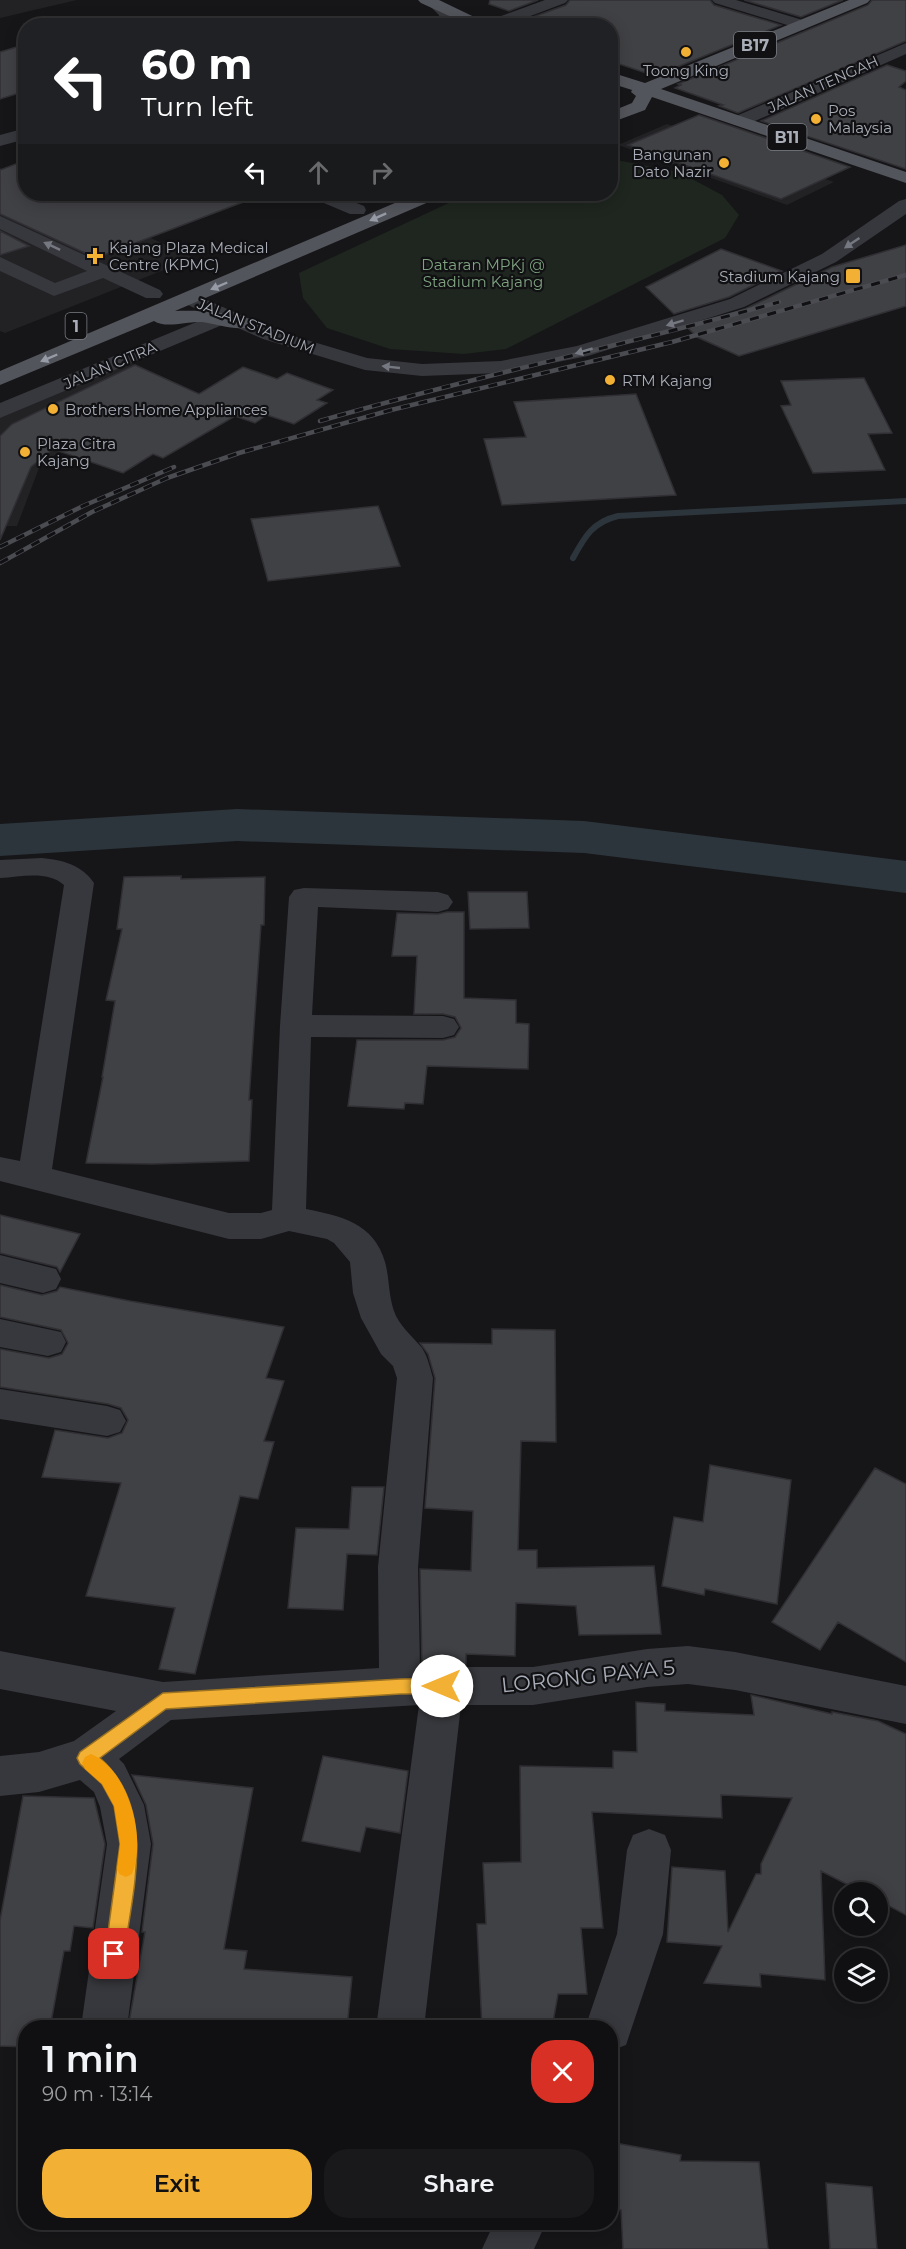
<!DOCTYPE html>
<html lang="en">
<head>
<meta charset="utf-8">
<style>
  :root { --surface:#101012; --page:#19191b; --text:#f1f3f6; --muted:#9c9d9f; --line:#303032; --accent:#f2b134 }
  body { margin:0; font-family:Montserrat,sans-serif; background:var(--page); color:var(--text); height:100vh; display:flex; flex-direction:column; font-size:22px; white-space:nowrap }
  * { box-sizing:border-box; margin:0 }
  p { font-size:20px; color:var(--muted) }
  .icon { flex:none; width:33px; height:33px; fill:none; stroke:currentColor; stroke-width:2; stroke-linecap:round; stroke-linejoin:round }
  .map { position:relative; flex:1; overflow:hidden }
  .drawer { position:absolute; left:18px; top:2020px; width:600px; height:210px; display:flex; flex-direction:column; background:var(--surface); border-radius:24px; box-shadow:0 3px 15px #0003,0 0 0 2px var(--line) }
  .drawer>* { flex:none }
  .guide { position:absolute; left:18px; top:18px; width:600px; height:183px; border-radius:24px; box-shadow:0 3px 15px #0003,0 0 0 2px var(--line); background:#202124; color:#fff; overflow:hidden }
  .controls { position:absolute; left:834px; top:1882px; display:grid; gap:12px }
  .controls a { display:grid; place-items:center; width:54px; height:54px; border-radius:50%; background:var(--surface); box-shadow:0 3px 15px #0003,0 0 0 2px var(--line); font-size:30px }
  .pin { position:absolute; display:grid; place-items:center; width:51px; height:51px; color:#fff; margin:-26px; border-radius:12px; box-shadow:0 3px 9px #0006 }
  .me { position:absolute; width:66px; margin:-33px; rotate:270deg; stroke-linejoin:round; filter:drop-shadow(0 0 4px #0008) }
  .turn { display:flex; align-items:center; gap:21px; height:126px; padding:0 24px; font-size:27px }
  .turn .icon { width:78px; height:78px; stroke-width:2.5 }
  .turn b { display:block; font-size:42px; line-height:51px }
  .lanes { display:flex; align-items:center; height:57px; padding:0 24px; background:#0003; justify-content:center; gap:30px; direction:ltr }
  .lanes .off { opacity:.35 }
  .round { display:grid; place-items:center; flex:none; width:63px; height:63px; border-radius:24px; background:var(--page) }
  .headline { display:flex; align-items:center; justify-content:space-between; height:102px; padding:0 24px }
  h1 { font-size:36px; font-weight:600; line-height:45px }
  .cta { display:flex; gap:12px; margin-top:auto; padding:12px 24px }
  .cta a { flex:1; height:69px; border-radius:24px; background:var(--accent); color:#111; font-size:24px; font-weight:600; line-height:69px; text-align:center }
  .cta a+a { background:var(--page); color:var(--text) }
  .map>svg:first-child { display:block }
  .built { fill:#222225 }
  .green { fill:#1e261f }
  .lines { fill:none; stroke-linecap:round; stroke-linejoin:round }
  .stream { stroke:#2c353c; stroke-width:6 }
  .river { fill:#2c353c; fill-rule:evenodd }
  .building { fill:#404145; stroke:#303034; stroke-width:1.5 }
  .minor { fill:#37383d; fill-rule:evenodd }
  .primary { fill:#53555c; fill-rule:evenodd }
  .rail-casing { stroke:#4a4c52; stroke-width:4.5 }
  .rail { stroke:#111113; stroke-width:3; stroke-dasharray:9; stroke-linecap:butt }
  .oneway { fill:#979ba6 }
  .oneway2 { fill:#757881 }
  .route { fill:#f2b134; stroke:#9d7322; stroke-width:1.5 }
  .slow { fill:#f59e0b }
  .poi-dot { fill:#f2b134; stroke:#111113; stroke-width:2 }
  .labels { text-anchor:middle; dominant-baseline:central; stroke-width:4.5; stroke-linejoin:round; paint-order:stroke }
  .far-poi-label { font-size:15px; fill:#a8adb8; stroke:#111113; text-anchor:start }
  .far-street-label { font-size:15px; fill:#a8adb8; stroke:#111113 }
  .far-park-label { font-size:15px; fill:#7fa381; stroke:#111113 }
  .shield { fill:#111113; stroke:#7b7e86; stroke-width:1.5 }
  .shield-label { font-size:16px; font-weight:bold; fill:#a8adb8 }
  .near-street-label { font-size:21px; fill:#a8adb8; stroke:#111113 }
</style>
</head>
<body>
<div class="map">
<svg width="906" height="2249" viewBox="0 0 906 2249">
  <rect width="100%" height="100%" fill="#161618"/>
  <!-- built -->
  <path class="built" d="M0,0H77L0,18Z
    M667,124L834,182L787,205L618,145Z
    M0,168L25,180L26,194H56L194,258L5,333L0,331Z
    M130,362L161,378L93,424L39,468L17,526H0V417Z"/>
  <!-- green -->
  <path class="green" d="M611,159L679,172L722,195L739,215L725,238L506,349L464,354L390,349L327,328L303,298L299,273L468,194H610Z"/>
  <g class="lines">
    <!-- stream -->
    <path class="stream" d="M573,558C585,536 593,522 618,516L906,501"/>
    <!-- river -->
    <path class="river" d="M237,809L584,821L906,861V893L584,853L237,841L0,856V824Z"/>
  </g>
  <!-- building -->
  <path class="building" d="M490,0H538L509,11L489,4Z
    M570,0H710L714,5L781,25L655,76L610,61V26H551L530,18L566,5Z
    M744,0H843L801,17Z
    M872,0H906V41L738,113L719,106L723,105L675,88L681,85L678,84L868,5Z
    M26,44V91L0,99V52Z
    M887,65L906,71V81L899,87L906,90V169L761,121Z
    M699,115L734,127L850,167L781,199L628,145Z
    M26,160V194H259V196L96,258L0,214V170Z
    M0,231L29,246L0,255Z
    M906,245V306L739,356L697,337L687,327L745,309L832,267Z
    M721,249L782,271L729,297L674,314L646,287Z
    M135,365L199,394L243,367L277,379L287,373L333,390L317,400L327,403L294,424L267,415L255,423L235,416L163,458L153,454L123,473L53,449L31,467L0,540V436L12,424Z
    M864,378L892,433L868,434L885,470L813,473L781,406L791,405L781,381Z
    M636,394L676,495L502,505L484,439L526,437L514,402Z
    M378,506L400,566L268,581L251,519Z
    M181,876V879L265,877L264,925H261L249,1100H252L249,1161L152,1164L86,1163L103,1077H102L115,1001L106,1000L122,929H117L124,877Z
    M468,892H527L529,928L470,929Z
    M447,912H464V998L516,1000V1023L529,1024L528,1069L427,1066L423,1104L405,1103L404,1109L348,1106L357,1040H443L455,1037L461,1028L455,1017L443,1014H414L417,956H392L397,913L438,914Z
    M0,1215L80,1234L60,1272L57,1267L0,1253Z
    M0,1285L42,1295L57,1291L60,1287L130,1301L284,1327L266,1378L284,1381L264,1441L274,1442L258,1499L240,1496L195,1674L159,1669L175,1608L86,1596L121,1483L42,1477L55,1430L108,1438L122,1433L128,1420L121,1408L108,1404L0,1387V1349L49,1358L62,1354L68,1343L61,1330L0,1317Z
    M492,1329L555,1330L556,1442L521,1441L518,1550H537V1568L654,1566L661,1634L579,1635L576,1606L516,1603L515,1656L466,1654V1665H422L420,1569L471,1571L473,1511L425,1508L435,1378L428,1354L420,1343L492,1344Z
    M710,1465L791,1480L777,1604L705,1589L704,1595L662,1586L674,1517L703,1522Z
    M875,1468L906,1484V1662L838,1622L820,1650L772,1622Z
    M352,1487H384L377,1555L347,1554L343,1610L288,1608L296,1528L349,1529Z
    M751,1695L832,1714V1712L878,1721L906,1734V1915L878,1900V1893H864L821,1871L825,1980L760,1974L761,1987L704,1983L722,1946L667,1942L672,1867L725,1871L728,1932L756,1874H761V1864L792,1798L721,1795L722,1818L592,1812L603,1928H581L587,1994H558L552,2028H482L477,1924H486L483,1863L521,1862L520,1766L613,1768V1751L637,1752L636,1702L665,1704V1711L754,1715Z
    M323,1756L408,1771L400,1833L366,1827L360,1852L302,1841Z
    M132,1775L253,1788L224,1949L247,1951L244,1969L352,1977L347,2028H128L145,1932H142L153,1844L146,1805Z
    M23,1796L94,1798L105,1844L93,1928L74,1926L70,1951H64L50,2028H26V2047L0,2046V1920Z
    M610,2142L681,2155L680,2161L759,2162L768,2249H623L621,2210L610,2208Z
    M826,2183L872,2187L877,2249H830Z"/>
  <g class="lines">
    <!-- minor -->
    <path class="minor" d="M437,0C450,4 455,13 456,26H440L439,15L429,5Z
      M545,0H568L565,3L504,26H480L482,23Z
      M712,0H736L809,22L811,25L803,30L797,28L715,3Z
      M906,43V54L746,125H734L731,121L734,117Z
      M26,128V139L0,146V135Z
      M310,194H334L364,206L366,210L364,214H350L312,198Z
      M906,199V214L836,262L744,307L588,356L501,373L422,376L365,370L263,339L227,323L0,418V403L211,316L182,302L179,298L182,294L189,292L277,331L367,358L422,364L501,361L577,346L730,299L822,254L899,201Z
      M0,216L160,290L163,294L160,298H146L103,278L54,296L0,271V257L55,283L87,271L0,229Z
      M42,858C63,860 82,865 94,883L52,1169L229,1213H261L272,1210L280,1026L289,897L294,890L304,888L438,892L448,895L453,902L448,909L438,912L318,907L312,1015L443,1016L454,1019L459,1027L454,1035L443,1038L311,1037L306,1209C341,1216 374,1223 385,1262C390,1280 388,1298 396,1316C403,1329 413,1337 422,1348C428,1357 430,1368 433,1378L418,1567L420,1667H533L647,1649L688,1646L735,1652L906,1686V1724L735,1690L688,1684L647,1687L533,1705H461L424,2028H376L419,1705L171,1720L119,1759L124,1764L144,1805L151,1844L128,2020L125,2028H85L82,2020L107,1844L100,1807L94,1792L80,1780L39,1792L0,1796V1756L39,1752L74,1741L116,1711L0,1689V1651L163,1682L379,1668L378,1567L397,1378L393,1366L381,1354L361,1318L353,1293L350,1262L334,1243L327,1239L289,1231L261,1239H229L0,1181V1157L20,1161L64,885C47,870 21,877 0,878V860Z
      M0,1255L56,1269L61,1279L56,1289L43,1293L0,1283Z
      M0,1319L61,1332L66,1342L61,1352L48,1356L0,1347Z
      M0,1389L107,1406L120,1410L126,1421L120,1432L107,1436L0,1419Z
      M649,1829L665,1835L671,1850L663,1934L626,2045L610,2051V2028H585L617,1934L627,1850L633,1835Z
      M494,2223H546L534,2249H482Z"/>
    <!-- primary -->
    <path class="primary" d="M418,0H439L493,26H471L421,3Z
      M849,0H870L867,3L661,89L906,172V183L652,97L645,110L610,123V112L632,103L636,96L631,92L632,90L610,83V72L645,83Z
      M416,194H440L438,198L175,311C201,310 225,312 250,319L253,323L250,327C235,331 218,324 202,322C187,321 166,329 154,321L0,385V371Z"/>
    <!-- rail casing -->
    <g class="rail-casing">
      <path id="rail" d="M320,421C472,377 627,345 779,302
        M0,547L83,506L174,467
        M0,563L92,512L167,478L239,453L391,410L672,342L906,275"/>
    </g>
    <!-- rail -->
    <use href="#rail" class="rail"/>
  </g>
  <!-- one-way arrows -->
  <defs><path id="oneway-solid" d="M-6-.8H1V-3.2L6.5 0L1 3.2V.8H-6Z" transform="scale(1.5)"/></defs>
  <g class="oneway">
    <use href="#oneway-solid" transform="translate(378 217) rotate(156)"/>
    <use href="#oneway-solid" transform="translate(219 286) rotate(157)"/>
    <use href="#oneway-solid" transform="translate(49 358) rotate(157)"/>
  </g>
  <g class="oneway2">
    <use href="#oneway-solid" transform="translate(852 243) rotate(146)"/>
    <use href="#oneway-solid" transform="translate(52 246) rotate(-155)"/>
    <use href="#oneway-solid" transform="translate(675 323) rotate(163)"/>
    <use href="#oneway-solid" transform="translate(584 351) rotate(164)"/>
    <use href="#oneway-solid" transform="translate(391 367) rotate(-174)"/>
  </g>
  <!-- route -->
  <path class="route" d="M442,1678L448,1681L451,1686L448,1692L442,1694H400L166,1709L100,1758C157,1809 133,1888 124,1954L121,1961L114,1964L108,1961L105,1954L120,1844L114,1806L102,1784L80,1764L77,1758L80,1752L163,1693L400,1679Z"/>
  <!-- slow -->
  <path class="slow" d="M91,1754C129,1769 147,1840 132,1874L126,1877L119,1874L117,1868L120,1844L114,1806L102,1784L85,1769L82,1763L85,1757Z"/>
  <!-- markers -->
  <g class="poi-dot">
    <circle cx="686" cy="52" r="6"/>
    <circle cx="816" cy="119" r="6"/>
    <circle cx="724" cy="163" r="6"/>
    <path d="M92 247h6v6h6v6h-6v6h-6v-6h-6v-6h6z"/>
    <rect x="845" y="268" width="16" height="16" rx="3"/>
    <circle cx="610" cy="380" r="6"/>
    <circle cx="53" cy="409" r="6"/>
    <circle cx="25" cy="452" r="6"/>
  </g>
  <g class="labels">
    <!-- far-poi labels -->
    <g class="far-poi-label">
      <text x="686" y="70" text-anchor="middle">Toong King</text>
      <text x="828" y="110">Pos<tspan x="828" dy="17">Malaysia</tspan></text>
      <text x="712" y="154" text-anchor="end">Bangunan<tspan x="712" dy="17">Dato Nazir</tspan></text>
      <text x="109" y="247">Kajang Plaza Medical<tspan x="109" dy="17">Centre (KPMC)</tspan></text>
      <text x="840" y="276" text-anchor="end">Stadium Kajang</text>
      <text x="622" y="380">RTM Kajang</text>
      <text x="65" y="409">Brothers Home Appliances</text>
      <text x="37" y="443">Plaza Citra<tspan x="37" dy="17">Kajang</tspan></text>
    </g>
    <!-- far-street labels -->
    <g class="far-street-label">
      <text transform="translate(823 84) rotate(-24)">JALAN TENGAH</text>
      <text transform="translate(256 326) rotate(22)">JALAN STADIUM</text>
      <text transform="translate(110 365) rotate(-23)">JALAN CITRA</text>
    </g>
    <!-- far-park labels -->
    <g class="far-park-label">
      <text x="483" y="264">Dataran MPKj @<tspan x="483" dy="17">Stadium Kajang</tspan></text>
    </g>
    <!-- shield labels -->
    <g class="shield">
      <rect x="734" y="32" width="42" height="26" rx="4.5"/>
      <rect x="767.5" y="124" width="39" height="26" rx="4.5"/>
      <rect x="65.5" y="313" width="21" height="26" rx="4.5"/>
    </g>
    <g class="shield-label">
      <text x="755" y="45">B17</text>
      <text x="787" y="137">B11</text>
      <text x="76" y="326">1</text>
    </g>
    <!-- near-street labels -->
    <g class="near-street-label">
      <text transform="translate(588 1676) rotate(-6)">LORONG PAYA 5</text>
    </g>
  </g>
</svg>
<div class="controls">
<a><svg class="icon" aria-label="search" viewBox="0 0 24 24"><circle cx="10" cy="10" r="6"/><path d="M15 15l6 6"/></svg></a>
<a><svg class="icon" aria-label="layers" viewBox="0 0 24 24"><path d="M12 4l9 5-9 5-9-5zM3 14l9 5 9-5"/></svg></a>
</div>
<div class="pin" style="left:114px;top:1954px;background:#d93025"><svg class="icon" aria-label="arrive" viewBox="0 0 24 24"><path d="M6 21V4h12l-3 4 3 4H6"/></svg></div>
<svg class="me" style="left:442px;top:1686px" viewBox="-20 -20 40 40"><circle r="19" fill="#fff"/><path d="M0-13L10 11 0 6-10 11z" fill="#f2b134"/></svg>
<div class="guide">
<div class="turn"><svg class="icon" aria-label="left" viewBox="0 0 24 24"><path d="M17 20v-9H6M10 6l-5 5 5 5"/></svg><div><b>60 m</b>Turn left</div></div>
<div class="lanes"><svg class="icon" aria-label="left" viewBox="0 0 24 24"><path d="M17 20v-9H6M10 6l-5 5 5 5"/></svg><svg class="icon off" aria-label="ahead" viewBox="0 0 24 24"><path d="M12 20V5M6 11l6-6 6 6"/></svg><svg class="icon off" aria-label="right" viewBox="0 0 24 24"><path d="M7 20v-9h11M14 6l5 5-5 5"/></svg></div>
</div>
<section class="drawer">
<div class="headline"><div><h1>1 min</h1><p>90 m · 13:14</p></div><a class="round" style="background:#d93025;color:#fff"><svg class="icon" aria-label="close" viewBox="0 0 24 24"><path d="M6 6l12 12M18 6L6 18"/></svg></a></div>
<div class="cta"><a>Exit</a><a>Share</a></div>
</section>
</div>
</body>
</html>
